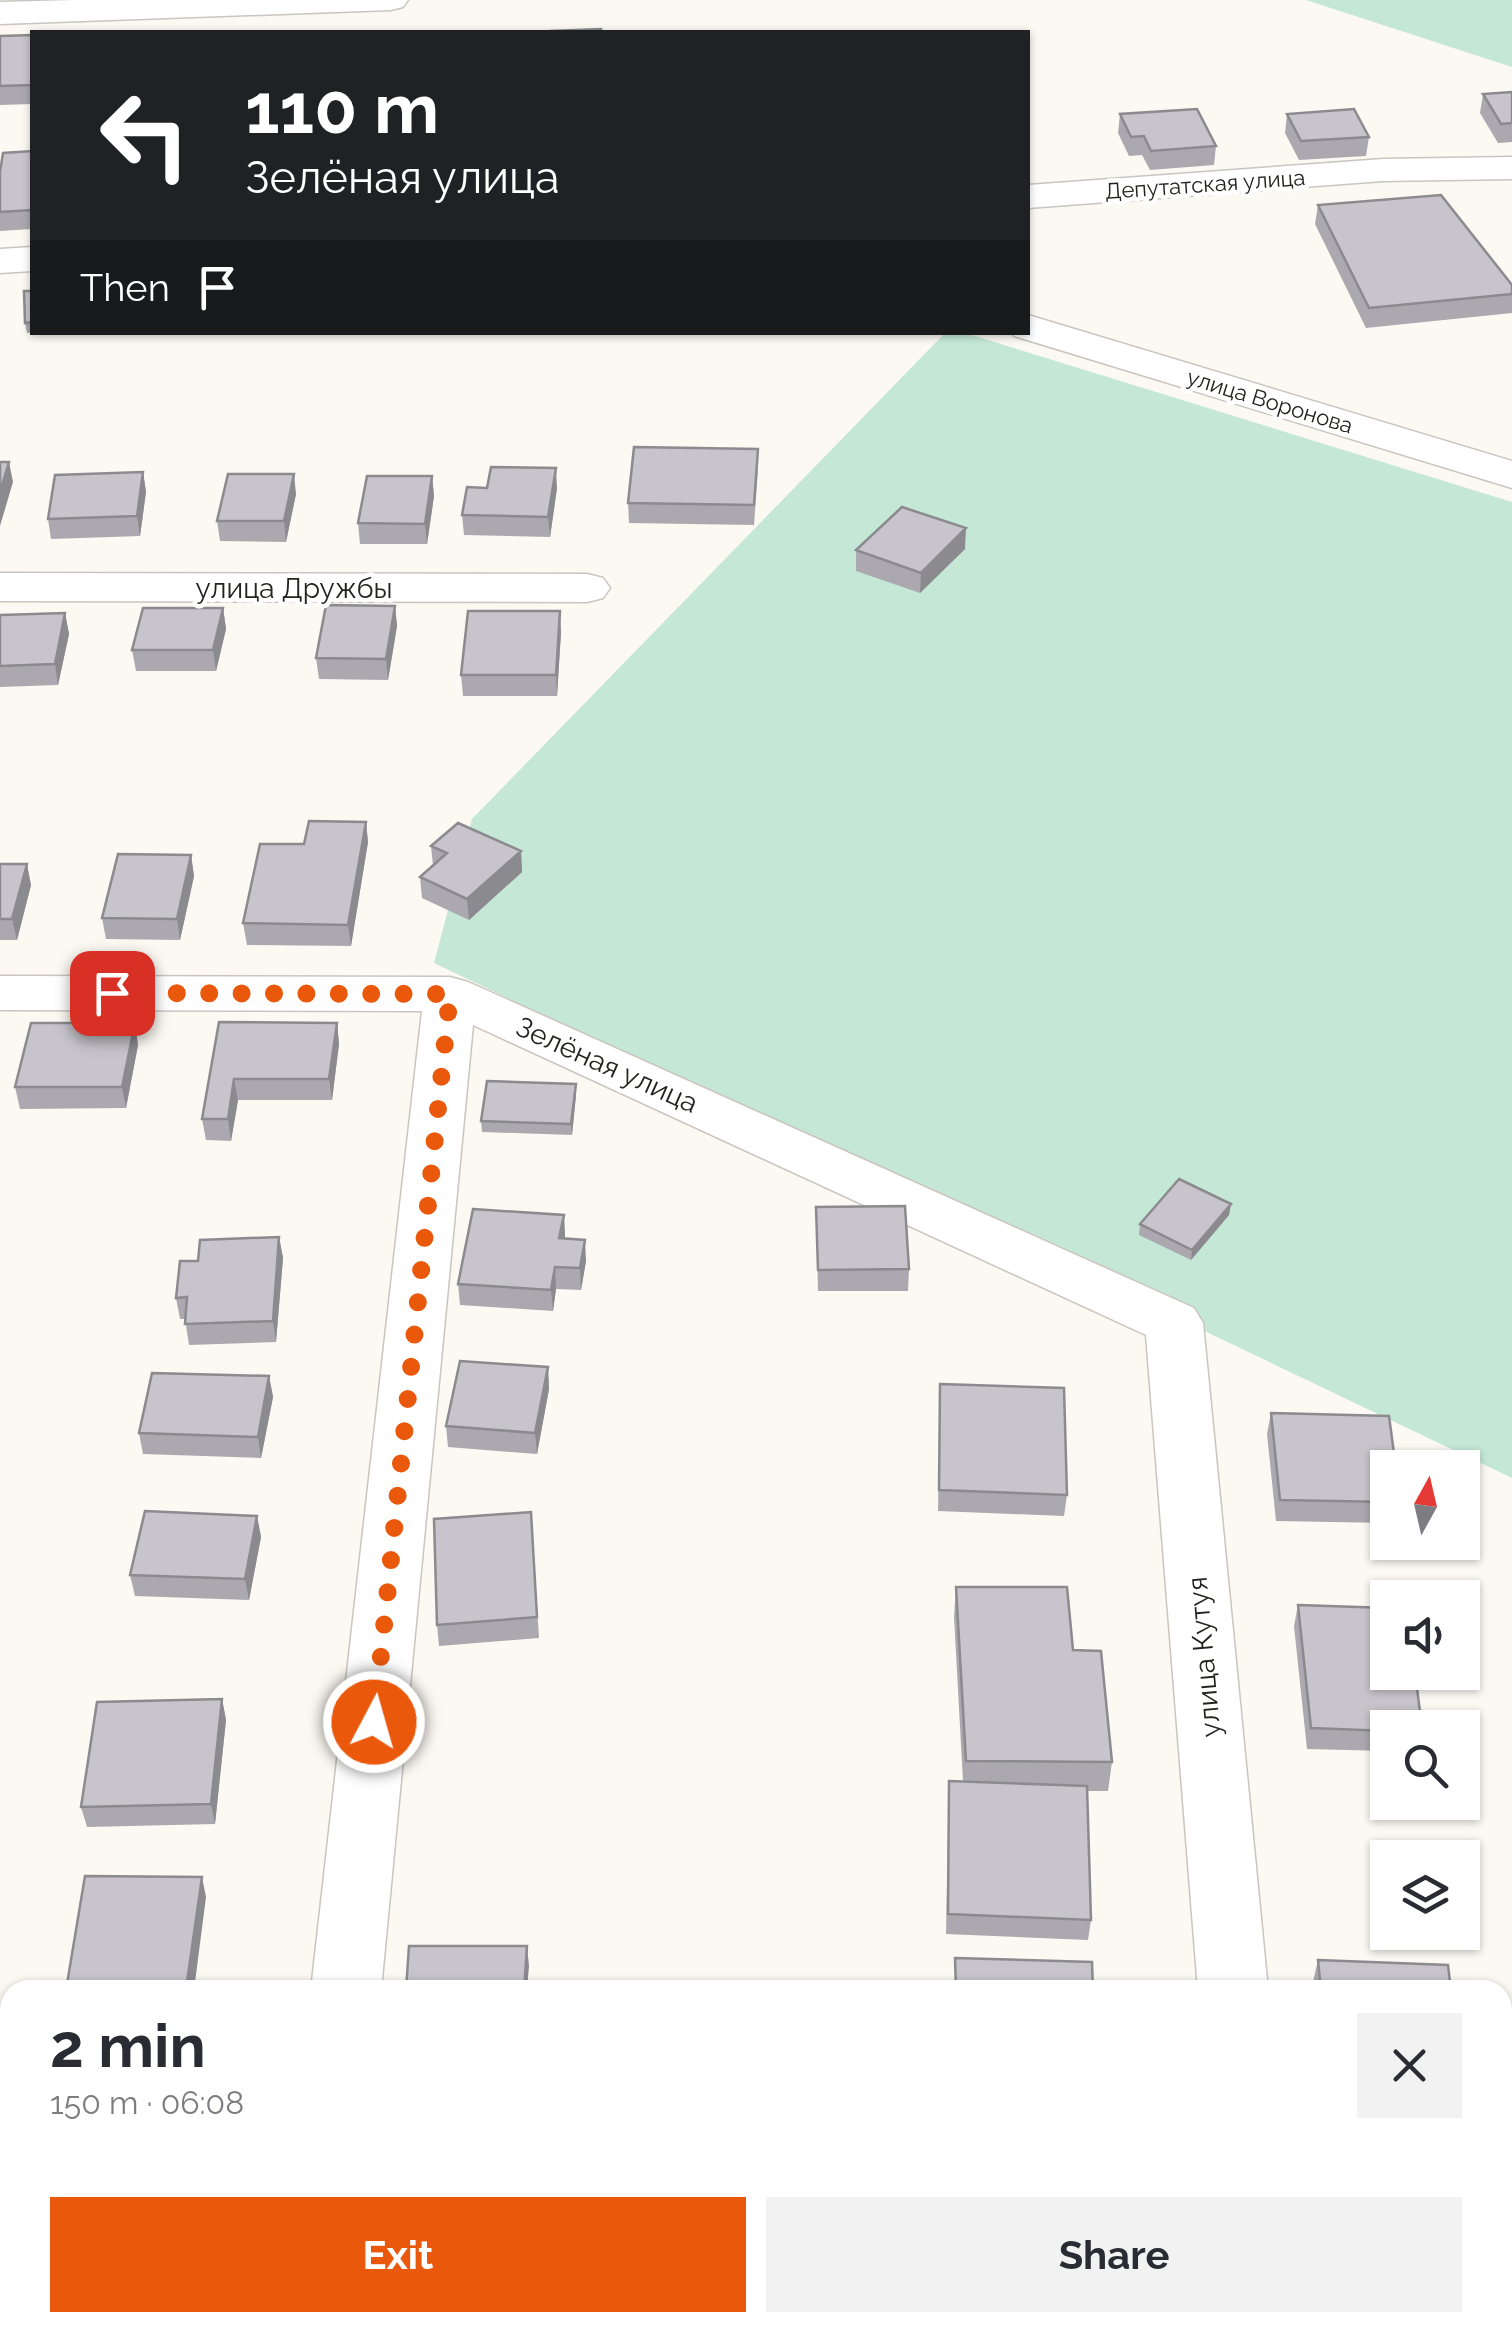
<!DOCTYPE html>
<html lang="en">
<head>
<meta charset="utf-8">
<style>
  :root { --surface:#fff; --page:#f2f2f3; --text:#2b2b33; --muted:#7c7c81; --accent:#ea580c }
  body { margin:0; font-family:Raleway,sans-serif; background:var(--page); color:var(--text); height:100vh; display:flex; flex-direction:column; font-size:38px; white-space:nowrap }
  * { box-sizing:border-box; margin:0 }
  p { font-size:32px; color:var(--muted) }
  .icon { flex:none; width:55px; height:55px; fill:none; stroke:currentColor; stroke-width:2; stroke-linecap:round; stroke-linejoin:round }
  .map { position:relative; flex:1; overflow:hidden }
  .drawer { position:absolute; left:0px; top:1980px; width:1512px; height:352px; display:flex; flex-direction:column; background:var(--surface); border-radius:30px 30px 0 0; box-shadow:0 2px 8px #0004 }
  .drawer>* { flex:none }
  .top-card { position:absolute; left:30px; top:30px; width:1000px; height:305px; border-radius:0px; box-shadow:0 2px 8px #0004; background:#202124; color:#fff; overflow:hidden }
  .needle { width:65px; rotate:8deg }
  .fabs { position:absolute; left:1370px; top:1450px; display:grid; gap:20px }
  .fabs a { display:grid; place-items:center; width:110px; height:110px; border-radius:0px; background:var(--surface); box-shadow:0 2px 8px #0004; font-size:50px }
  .pin { position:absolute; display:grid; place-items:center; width:85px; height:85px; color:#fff; margin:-42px; border-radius:20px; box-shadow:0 5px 15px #0006 }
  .me { position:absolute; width:110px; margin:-55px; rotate:6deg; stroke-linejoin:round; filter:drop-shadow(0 0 8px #0008) }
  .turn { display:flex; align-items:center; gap:35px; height:210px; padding:0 50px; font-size:45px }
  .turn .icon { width:130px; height:130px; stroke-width:2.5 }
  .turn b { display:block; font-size:70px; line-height:85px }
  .then { display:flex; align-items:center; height:95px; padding:0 50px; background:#0003; gap:20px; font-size:38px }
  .round { display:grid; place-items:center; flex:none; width:105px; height:105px; border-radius:0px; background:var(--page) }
  .head { display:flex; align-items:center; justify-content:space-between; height:170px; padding:0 50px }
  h1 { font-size:60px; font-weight:700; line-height:75px }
  .action { display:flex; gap:20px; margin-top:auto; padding:20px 50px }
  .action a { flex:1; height:115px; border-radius:0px; background:var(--accent); color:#fff; font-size:40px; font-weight:700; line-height:115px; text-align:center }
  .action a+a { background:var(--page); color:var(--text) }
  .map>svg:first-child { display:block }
  .green { fill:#c5e8d6 }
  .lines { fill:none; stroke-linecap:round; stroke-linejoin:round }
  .minor-casing { stroke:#cac5bf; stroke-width:3 }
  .minor { fill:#fff; fill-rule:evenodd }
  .wall { fill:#aba9af }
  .shaded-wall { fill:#8b8a8e }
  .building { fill:#c7c5cb; stroke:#8b8a8e; stroke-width:2.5 }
  .route { stroke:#ea580c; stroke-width:18; stroke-dasharray:0 32.4 }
  .labels { text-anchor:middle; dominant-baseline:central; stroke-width:9; stroke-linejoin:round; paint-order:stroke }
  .far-street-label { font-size:22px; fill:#252321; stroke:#fff }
  .street-label { font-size:28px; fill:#252321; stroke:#fff }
</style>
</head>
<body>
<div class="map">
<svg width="1512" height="2331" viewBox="0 0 1512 2331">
  <rect width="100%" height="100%" fill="#fcf8f2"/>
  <!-- green -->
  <path class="green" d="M1306,0H1512V67Z
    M945,333H965L1512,502V1478L434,963L472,819Z"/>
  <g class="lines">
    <!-- minor casing -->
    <g class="minor-casing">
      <path id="minor" d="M74,0H408L403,7L391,10L0,24V2Z
        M1512,157V179L1383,181L1028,208V185L1383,159Z
        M32,247V271L0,273V249Z
        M1028,315L1512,461V488L1014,336L1012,332H1028Z
        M0,573L587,574L603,578L610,588L603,598L587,602L0,601Z
        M0,976L450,977L468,982L1194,1308L1203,1323L1268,1990H1198L1146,1335L473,1025L381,1990H311L422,1011L0,1010Z
        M274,2322H348V2331H272Z
        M1226,2322H1300L1302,2331H1226Z"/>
    </g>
    <!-- minor -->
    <use href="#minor" class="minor"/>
  </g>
  <!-- wall -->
  <path class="wall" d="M32,35V104L0,105V36Z
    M1512,92V142L1498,143L1480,113L1483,94Z
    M1120,114L1216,146L1214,165L1150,170L1142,155L1129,156L1118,133Z
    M1287,114L1369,137L1366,156L1299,160L1285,133Z
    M32,151V229L0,231V172Z
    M1318,205L1512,285V313L1366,328L1315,224Z
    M32,291V332H35L27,333L25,323Z
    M758,469L754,525L629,523L628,503Z
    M143,472L146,492L140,536L51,539L48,519Z
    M432,476L434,496L427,544H360L358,523Z
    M557,488L550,537L464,535L462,515Z
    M296,494L286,542L220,541L217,521Z
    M965,549L920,593L856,571V550Z
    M395,606L397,626L388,680L319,679L316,658Z
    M223,608L226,629L216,671H136L132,650Z
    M65,613L69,634L58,685L0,687V615Z
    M561,632L557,696H463L461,675Z
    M366,822L368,842L351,946L247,945L243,923L304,844Z
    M431,846L521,851L522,872L469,920L422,898L420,877L433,866Z
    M191,855L194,876L180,940L106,939L102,918Z
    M0,864L31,885L17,940H0Z
    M219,1022L337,1023L339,1044L332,1100H238L231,1141L206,1140L202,1119Z
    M138,1045L126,1108L20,1109L15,1087Z
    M576,1084V1095L572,1135L482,1132L481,1121Z
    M1231,1204L1229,1215L1191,1260L1139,1235L1140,1224Z
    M816,1207L909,1269L908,1291H818Z
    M564,1215L565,1239L586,1261L581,1290L556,1289L553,1311L460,1305L458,1284Z
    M279,1237L283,1258L276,1342L189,1345L185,1319H180L176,1298L198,1261Z
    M548,1367L549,1389L537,1454L448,1447L446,1426Z
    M269,1376L273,1397L261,1458L143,1454L139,1433Z
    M940,1384L1067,1495L1064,1516L938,1511Z
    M1271,1413L1388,1468V1523L1276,1521L1267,1434Z
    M531,1512L539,1638L439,1646L437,1625Z
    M257,1516L261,1537L249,1600L135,1596L130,1575Z
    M956,1587L1073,1650L1112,1762L1108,1791H1087L1091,1920L1088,1940L946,1934L949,1781H963L954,1617Z
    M1298,1605L1388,1728V1751L1307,1749L1294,1626Z
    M222,1699L226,1720L215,1824L87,1827L81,1807Z
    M1318,1960L1451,1990H1311Z
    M1364,2322H1502L1509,2331H1365Z"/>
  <!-- shaded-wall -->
  <path class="shaded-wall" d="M9,462L13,482L0,526V492Z
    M556,468L557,488L550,537L548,517Z
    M143,472L146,492L140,536L137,516Z
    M294,474L296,494L286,542L284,521Z
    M432,476L434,496L427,544L425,524Z
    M966,528L965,549L920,593L921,573Z
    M395,606L397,626L388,680L386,659Z
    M223,608L226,629L216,671L213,650Z
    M560,611L561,632L557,696L556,675Z
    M65,613L69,634L58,685L55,664Z
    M366,822L368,842L351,946L348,925Z
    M521,851L522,872L469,920L467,899Z
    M191,855L194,876L180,940L177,919Z
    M27,864L31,885L17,940L12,919Z
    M135,1023L138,1045L126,1108L122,1087Z
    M337,1023L339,1044L332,1100L329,1079Z
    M234,1079L238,1100L231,1141L228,1119Z
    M576,1084V1095L572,1135L571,1124Z
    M1231,1204L1229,1215L1191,1260L1192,1250Z
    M564,1215L565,1236L561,1259L559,1238Z
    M279,1237L283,1258L276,1342L273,1321Z
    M585,1240L586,1261L581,1290L580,1268Z
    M555,1267L556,1289L553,1311L551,1290Z
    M548,1367L549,1389L537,1454L535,1433Z
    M269,1376L273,1397L261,1458L258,1437Z
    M257,1516L261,1537L249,1600L245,1579Z
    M222,1699L226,1720L215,1824L211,1804Z
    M202,1877L206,1897L194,1990H186Z
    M527,1946L529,1966L527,1990H524Z"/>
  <!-- building -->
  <path class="building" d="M601,29V32L549,31Z
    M32,35V85L0,86V36Z
    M1512,92V123L1501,124L1483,94Z
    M1197,109L1216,146L1151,151L1144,136L1131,137L1120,114Z
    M1354,109L1369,137L1301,141L1287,114Z
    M32,151V210L0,212V172L3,153Z
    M1441,195L1512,285V294L1369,308L1318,205Z
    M24,291H32V322L25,323Z
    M634,447L758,449L754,505L628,503Z
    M0,462H9L0,492Z
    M491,467L556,468L548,517L462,515L467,487L487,488Z
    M143,472L137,516L48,519L55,475Z
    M228,474H294L284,521H217Z
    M367,476H432L425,524L358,523Z
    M902,507L966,528L921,573L856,550Z
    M326,605L395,606L386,659L316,658Z
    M143,608H223L213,650H132Z
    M468,611H560L556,675H461Z
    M65,613L55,664L0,666V615Z
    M309,821L366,822L348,925L243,923L260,844H304Z
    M458,823L521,851L467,899L420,877L447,853L431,846Z
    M118,854L191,855L177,919L102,918Z
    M0,864H27L12,919H0Z
    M219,1022L337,1023L329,1079H234L228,1119H202Z
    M31,1023H135L122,1087H15Z
    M487,1081L576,1084L571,1124L481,1121Z
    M1179,1179L1231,1204L1192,1250L1140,1224Z
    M905,1206L909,1269L818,1270L816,1207Z
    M473,1209L564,1215L559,1238L585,1240L580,1268L555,1267L551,1290L458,1284Z
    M279,1237L273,1321L185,1324L187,1297L176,1298L180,1261H198L200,1240Z
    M460,1361L548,1367L535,1433L446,1426Z
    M152,1373L269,1376L258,1437L139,1433Z
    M940,1384L1064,1388L1067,1495L939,1490Z
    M1271,1413L1389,1416L1396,1468H1388V1502L1280,1500Z
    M145,1511L257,1516L245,1579L130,1575Z
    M531,1512L537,1617L437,1625L434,1519Z
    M956,1587H1067L1073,1650L1101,1651L1112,1762L966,1761Z
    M1298,1605L1388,1608V1672H1415L1422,1728H1388V1731L1311,1728Z
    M222,1699L211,1804L81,1807L97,1702Z
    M949,1781L1087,1786L1091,1920L948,1914Z
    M85,1876L202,1877L186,1989L66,1990Z
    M409,1946H527L524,1990H406Z
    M955,1958L1092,1962L1093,1990H956Z
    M1318,1960L1448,1965L1451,1990H1321Z
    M1502,2290L1509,2331H1376L1375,2322H1502Z"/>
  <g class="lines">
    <!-- route -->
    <path class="route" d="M112,993L450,994L374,1722"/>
  </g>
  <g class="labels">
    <!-- far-street labels -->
    <g class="far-street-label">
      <text transform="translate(1205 184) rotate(-4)">Депутатская улица</text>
      <text transform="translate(1270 401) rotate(17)">улица Воронова</text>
    </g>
    <!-- street labels -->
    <g class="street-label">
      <text x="294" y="588">улица Дружбы</text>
      <text transform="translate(607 1065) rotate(24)">Зелёная улица</text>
      <text transform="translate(1204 1657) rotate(-95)">улица Кутуя</text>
    </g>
  </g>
</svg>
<div class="fabs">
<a><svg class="needle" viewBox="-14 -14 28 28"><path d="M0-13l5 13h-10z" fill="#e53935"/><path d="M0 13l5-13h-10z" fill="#7c7c81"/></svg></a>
<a><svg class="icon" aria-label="sound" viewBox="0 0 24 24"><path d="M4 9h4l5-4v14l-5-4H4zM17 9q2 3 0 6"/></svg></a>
<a><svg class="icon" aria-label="search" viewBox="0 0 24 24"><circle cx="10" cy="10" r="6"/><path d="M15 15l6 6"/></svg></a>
<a><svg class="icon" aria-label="layers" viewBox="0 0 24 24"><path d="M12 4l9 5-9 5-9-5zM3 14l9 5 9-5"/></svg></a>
</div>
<div class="pin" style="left:112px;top:993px;background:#d93025"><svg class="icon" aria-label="arrive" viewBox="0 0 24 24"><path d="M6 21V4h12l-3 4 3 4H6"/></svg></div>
<svg class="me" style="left:374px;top:1722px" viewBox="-20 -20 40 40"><circle r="17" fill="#ea580c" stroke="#fff" stroke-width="3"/><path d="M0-11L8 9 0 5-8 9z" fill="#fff"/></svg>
<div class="top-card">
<div class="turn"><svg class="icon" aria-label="left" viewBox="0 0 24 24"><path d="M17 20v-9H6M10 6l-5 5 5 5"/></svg><div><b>110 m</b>Зелёная улица</div></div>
<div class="then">Then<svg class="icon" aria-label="arrive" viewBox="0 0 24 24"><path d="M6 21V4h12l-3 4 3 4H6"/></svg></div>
</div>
<section class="drawer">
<div class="head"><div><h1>2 min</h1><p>150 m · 06:08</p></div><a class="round"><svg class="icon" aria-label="close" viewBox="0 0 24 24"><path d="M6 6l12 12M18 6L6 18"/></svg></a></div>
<div class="action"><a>Exit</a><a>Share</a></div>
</section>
</div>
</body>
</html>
